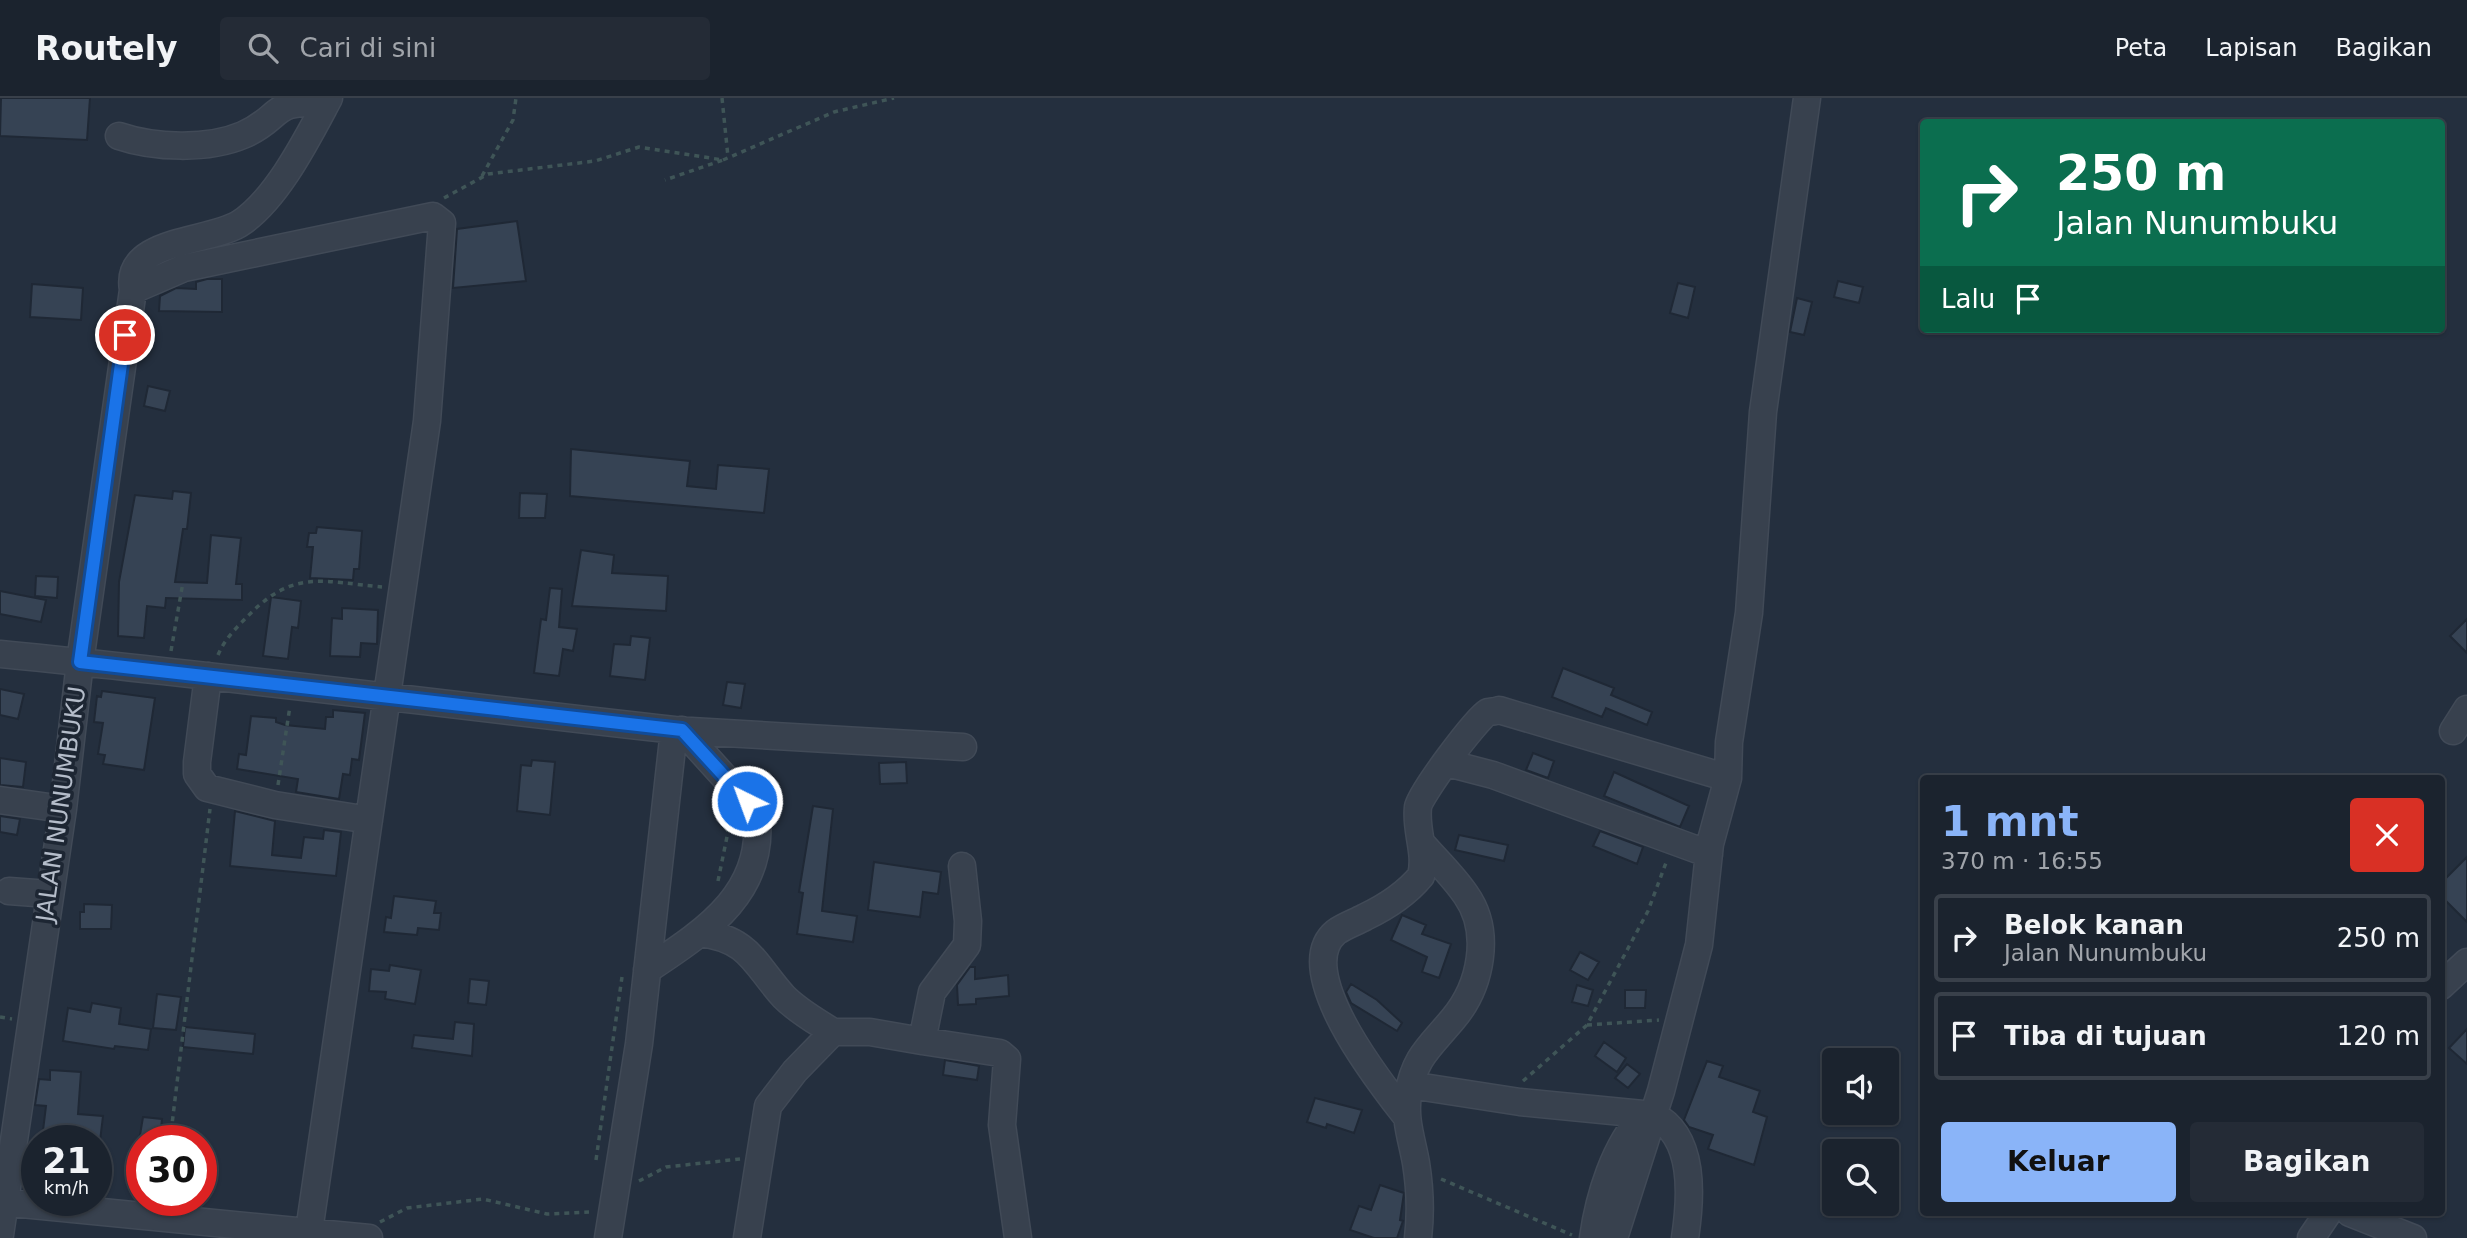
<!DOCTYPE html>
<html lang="id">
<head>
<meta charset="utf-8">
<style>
  :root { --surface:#1b232e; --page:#242b36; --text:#f1f3f6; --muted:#a0a4aa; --line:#39404a; --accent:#8ab4f8 }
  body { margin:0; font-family:"DejaVu Sans",sans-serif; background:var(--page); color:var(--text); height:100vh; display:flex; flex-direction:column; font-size:26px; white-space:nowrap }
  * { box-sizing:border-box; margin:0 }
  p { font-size:23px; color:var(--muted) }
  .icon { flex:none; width:38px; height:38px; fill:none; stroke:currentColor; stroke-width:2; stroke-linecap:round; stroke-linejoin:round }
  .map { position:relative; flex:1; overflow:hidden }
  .side { position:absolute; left:1920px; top:677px; width:525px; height:441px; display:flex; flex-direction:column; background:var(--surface); border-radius:7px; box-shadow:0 2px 5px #0004,0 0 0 2px var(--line) }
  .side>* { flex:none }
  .hud { position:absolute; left:1920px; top:21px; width:525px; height:214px; border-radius:7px; box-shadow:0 2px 5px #0004,0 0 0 2px var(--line); background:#0b6e4f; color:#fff; overflow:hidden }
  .tools { position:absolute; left:1822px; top:950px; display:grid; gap:14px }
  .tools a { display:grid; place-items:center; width:77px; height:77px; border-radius:7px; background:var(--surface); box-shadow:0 2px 5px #0004,0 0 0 2px var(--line); font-size:35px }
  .speed { position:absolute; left:21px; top:1027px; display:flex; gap:14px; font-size:35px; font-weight:700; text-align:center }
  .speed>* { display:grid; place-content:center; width:91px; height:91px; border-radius:50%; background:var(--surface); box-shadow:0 2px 5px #0004,0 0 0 2px var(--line); line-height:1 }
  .speed small { font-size:18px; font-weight:400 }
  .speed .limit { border:10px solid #d22; background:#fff; color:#111 }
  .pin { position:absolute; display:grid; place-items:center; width:60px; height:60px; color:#fff; margin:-30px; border:4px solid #fff; border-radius:50%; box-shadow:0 2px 7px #0007 }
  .me { position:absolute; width:77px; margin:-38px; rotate:318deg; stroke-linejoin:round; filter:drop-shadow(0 0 5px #0008) }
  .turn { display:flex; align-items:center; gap:24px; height:147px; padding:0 21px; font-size:32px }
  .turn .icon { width:91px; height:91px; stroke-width:2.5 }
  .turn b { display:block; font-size:49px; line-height:60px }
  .then { display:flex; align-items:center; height:66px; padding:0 21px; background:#0003; gap:14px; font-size:26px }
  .round { display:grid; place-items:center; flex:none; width:74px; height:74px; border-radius:7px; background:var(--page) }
  .overview { display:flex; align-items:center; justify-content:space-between; height:119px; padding:0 21px }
  h1 { font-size:42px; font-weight:800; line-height:52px; color:var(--accent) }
  .action { display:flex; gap:14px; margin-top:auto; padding:14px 21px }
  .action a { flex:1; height:80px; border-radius:7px; background:var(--accent); color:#111; font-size:28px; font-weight:800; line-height:80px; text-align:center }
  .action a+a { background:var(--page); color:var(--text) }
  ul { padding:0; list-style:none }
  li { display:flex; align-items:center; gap:21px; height:88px; margin:0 14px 10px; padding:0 7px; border:4px solid var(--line); border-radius:7px }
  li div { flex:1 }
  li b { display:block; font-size:26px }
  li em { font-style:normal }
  header { display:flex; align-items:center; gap:42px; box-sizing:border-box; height:98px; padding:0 35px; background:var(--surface); border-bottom:2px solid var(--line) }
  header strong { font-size:33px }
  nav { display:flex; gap:38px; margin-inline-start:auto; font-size:24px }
  .search { width:490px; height:63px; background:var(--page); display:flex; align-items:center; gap:18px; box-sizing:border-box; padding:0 24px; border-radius:7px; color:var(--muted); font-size:26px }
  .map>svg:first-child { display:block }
  .building { fill:#364354; stroke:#1f2835; stroke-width:2 }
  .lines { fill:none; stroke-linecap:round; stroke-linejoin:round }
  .minor-casing { stroke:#414a57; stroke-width:29 }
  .path { stroke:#3f5557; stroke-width:3.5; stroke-dasharray:5 5; stroke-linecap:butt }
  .minor { stroke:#38414e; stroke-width:26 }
  .route-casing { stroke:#114b97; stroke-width:18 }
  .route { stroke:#1a73e8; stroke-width:12 }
  .labels { text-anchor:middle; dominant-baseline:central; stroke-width:7; stroke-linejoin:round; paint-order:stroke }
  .street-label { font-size:24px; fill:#b4bcc9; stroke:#1d2633 }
</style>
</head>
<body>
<header>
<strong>Routely</strong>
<div class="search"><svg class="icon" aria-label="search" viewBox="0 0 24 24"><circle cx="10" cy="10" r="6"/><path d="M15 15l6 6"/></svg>Cari di sini</div>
<nav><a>Peta</a><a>Lapisan</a><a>Bagikan</a></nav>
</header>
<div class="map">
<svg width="2467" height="1140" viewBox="0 0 2467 1140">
  <rect width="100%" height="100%" fill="#242f3e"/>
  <!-- building -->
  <path class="building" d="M1,0H90L87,42L0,38Z
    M517,123L526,183L453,190L457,131Z
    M207,181H222V214L159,213L160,198L176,190L196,191V184Z
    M1838,183L1863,189L1859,205L1834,199Z
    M1678,185L1695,189L1688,220L1670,215Z
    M32,186L83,190L81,222L30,219Z
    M1797,200L1812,204L1804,237L1790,234Z
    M148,288L170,293L165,313L144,308Z
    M571,351L690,363L687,388L716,391L718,367L769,371L764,415L570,398Z
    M173,393L191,395L187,431H183L175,484L207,485L211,437L241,440L236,486H242V502L166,500L165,510L147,508L144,540L118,538L119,484L135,397L172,401Z
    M520,395L547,396L545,420H519Z
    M317,429L362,433L359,471H354L353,482L310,480L313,449H307L309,435H316Z
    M581,452L614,457L612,475L668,478L666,513L572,508Z
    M36,478L58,479L57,500L35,498Z
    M550,490L562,491L559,529L577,531L573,553L563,551L559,578L534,575L541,521L546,522Z
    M0,493L46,502L41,524L0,516Z
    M271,499L301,503L298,530L292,529L288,561L263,558Z
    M342,510L378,512L377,546L361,545L360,559L330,558L332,520L342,521Z
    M2467,521V555L2450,538Z
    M631,538L650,540L645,582L610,578L614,546L630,547Z
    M1563,570L1614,590L1611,597L1652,614L1647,627L1606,610L1602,619L1552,599Z
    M727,584L745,586L741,610L723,607Z
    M0,591L24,596L18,621L0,617Z
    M102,593L155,600L144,672L103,666L105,657L98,656L103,625L94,624L97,598L101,599Z
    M333,612L365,615L359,662L352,661L350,677L343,676L339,701L296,694L298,681L237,671L239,656L246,657L251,618L276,620V624L285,627L325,631L326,619H333Z
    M1533,655L1554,663L1548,680L1526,672Z
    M0,660L26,664L23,689L0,687Z
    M532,662L555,664L550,717L517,713L521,667L531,668Z
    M906,664L907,685L880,686L879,665Z
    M1614,674L1689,708L1680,729L1604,698Z
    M813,708L833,711L822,813L857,818L853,844L797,836L803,795L799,794Z
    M235,713L275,723L272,757L301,760L304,739L323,741L324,732L341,734L336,778L230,768Z
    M0,718L20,721L17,737L0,734Z
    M1600,733L1643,749L1637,766L1593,748Z
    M1459,737L1508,747L1504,763L1455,752Z
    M2467,759V824L2441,798V785Z
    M874,764L941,774L938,796L923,794L920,819L868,812Z
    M394,798L436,803L434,815H441L439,832L418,830L417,837L384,834L386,819L391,820Z
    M84,806L112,807L111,831H80V814H84Z
    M1402,817L1426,827L1422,836L1451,846L1439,880L1422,874L1427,859L1391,842Z
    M1580,854L1599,864L1588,882L1570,872Z
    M390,867L421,872L415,906L385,901L386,894L369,893L371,871L389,873Z
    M970,869H975V881L1008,877L1009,898L976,901V906L958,907L957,887Z
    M470,881L489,883L486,907L468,905Z
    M1351,886L1377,902L1402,925L1397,933L1351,905L1346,894Z
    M1577,887L1593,892L1588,908L1572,904Z
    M1625,892H1646L1645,910H1625Z
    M157,896L181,899L176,932L153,930Z
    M92,905L121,910L119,926L151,931L148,952L115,948L114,951L63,943L68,910L90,914Z
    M455,924L474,926L472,958L412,950L414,937L453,941Z
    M185,929L255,936L253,956L183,949Z
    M2467,931V966L2449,950Z
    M1604,944L1626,960L1617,974L1595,958Z
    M945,962L979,968L977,982L943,977Z
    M1707,963L1723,968L1719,979L1760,993L1753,1014L1767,1019L1754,1067L1708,1051L1713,1037L1689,1029L1684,1022Z
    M1627,966L1640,976L1628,990L1615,980Z
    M50,972L81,974L78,1016L103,1018L100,1043L42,1041L46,1008L35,1007L39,981L50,982Z
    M1315,1000L1362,1012L1354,1035L1327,1026L1326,1030L1307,1024Z
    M143,1019L162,1021L160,1040L140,1037Z
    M1380,1087L1404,1095L1400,1122L1403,1123L1397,1140H1374L1350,1132L1359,1108L1371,1112Z"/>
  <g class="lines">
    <!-- minor casing -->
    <g class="minor-casing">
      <path id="minor" d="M119,38C154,50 208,52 243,37C283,20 270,0 325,6
        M133,192L184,170L433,118L442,125L427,323L308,1140
        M0,556C225,578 449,607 674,632L639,946L608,1140
        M208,578L197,664V676L207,690L275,707L369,722
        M674,632L963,649
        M2453,633L2467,611
        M1447,665L1493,677L1709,756
        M0,702L63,711
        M962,768L968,823L967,847L932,894L922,943L1000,955L1007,961L1002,1027L1018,1140
        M9,793L49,796
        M700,835C750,841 754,866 784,899C799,914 816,923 833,934
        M647,872C704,834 768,794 756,714L682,632
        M2441,888L2467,864
        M1410,987L1520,1004L1653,1017C1696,1038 1691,1100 1685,1140
        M1406,1018C1381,986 1290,872 1336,834C1344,828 1356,824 1365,819C1386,809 1406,796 1421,778C1427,754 1415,733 1418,709C1420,696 1476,621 1488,614C1490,614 1497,613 1499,612L1728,680
        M0,1104L369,1140
        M2350,1115L2413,1140
        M0,1137L63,711L80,564L133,192C124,141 207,145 239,126C277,102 308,39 329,0
        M747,1140L768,1008L795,973L833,934H870L922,943
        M1418,1140C1421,1115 1420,1090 1416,1065C1412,1042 1404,1021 1408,997C1415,958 1429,950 1453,921C1481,888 1492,834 1466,797C1454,779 1438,764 1424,748
        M1593,1140C1599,1098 1614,1048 1644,1016
        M1614,1140L1661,993L1699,847L1710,746L1728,680L1729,644L1749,515L1763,314L1807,0
        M2311,1140L2328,1115"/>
    </g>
    <!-- path -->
    <path class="path" d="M722,0L728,59
      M723,62L834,14L894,0
      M482,78L513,22L516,0
      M444,100L488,76L595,63L639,49L723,62L665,82
      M171,553L183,484
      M218,557C225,540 239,527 251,515C295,471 325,484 382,489
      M278,687L290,608
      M718,783L731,719
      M0,919L12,921
      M1587,927L1659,922
      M1523,983L1587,927L1648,813L1667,762
      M170,1043L210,711
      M596,1062L622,879
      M1441,1081L1572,1137
      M639,1083L666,1069L740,1061
      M380,1124L407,1110L483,1101L547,1116L589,1114"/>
    <!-- minor -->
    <use href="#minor" class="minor"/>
  </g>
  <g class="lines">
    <!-- route casing -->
    <g class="route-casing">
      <path id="route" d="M125,237L80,564L682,632L747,703"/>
    </g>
    <!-- route -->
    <use href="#route" class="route"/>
  </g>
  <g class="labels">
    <!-- street labels -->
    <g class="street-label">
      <text transform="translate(61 706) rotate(-82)">JALAN NUNUMBUKU</text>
    </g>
  </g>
</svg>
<div class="tools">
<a><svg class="icon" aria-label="sound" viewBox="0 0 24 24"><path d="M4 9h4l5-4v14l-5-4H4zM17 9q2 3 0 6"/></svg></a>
<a><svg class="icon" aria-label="search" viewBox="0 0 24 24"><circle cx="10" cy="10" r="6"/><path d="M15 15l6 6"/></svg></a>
</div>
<div class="speed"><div>21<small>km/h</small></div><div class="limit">30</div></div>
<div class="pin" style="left:125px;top:237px;background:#d93025"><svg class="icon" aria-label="arrive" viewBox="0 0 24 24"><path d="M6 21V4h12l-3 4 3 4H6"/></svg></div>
<svg class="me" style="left:747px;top:703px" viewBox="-20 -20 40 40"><circle r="17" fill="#1a73e8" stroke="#fff" stroke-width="3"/><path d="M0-11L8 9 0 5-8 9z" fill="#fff"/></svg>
<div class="hud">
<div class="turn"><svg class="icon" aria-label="right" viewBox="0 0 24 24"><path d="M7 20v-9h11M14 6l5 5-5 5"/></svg><div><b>250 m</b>Jalan Nunumbuku</div></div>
<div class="then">Lalu<svg class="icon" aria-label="arrive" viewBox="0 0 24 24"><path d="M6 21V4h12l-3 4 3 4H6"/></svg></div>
</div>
<section class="side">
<div class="overview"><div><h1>1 mnt</h1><p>370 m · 16:55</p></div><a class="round" style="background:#d93025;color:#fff"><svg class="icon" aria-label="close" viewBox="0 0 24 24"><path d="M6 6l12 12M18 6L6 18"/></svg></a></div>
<ul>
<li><svg class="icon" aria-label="right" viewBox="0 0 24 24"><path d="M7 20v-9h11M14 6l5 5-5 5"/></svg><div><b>Belok kanan</b><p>Jalan Nunumbuku</p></div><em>250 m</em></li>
<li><svg class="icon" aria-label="arrive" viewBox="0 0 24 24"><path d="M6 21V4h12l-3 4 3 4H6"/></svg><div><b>Tiba di tujuan</b></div><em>120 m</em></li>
</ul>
<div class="action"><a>Keluar</a><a>Bagikan</a></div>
</section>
</div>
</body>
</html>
